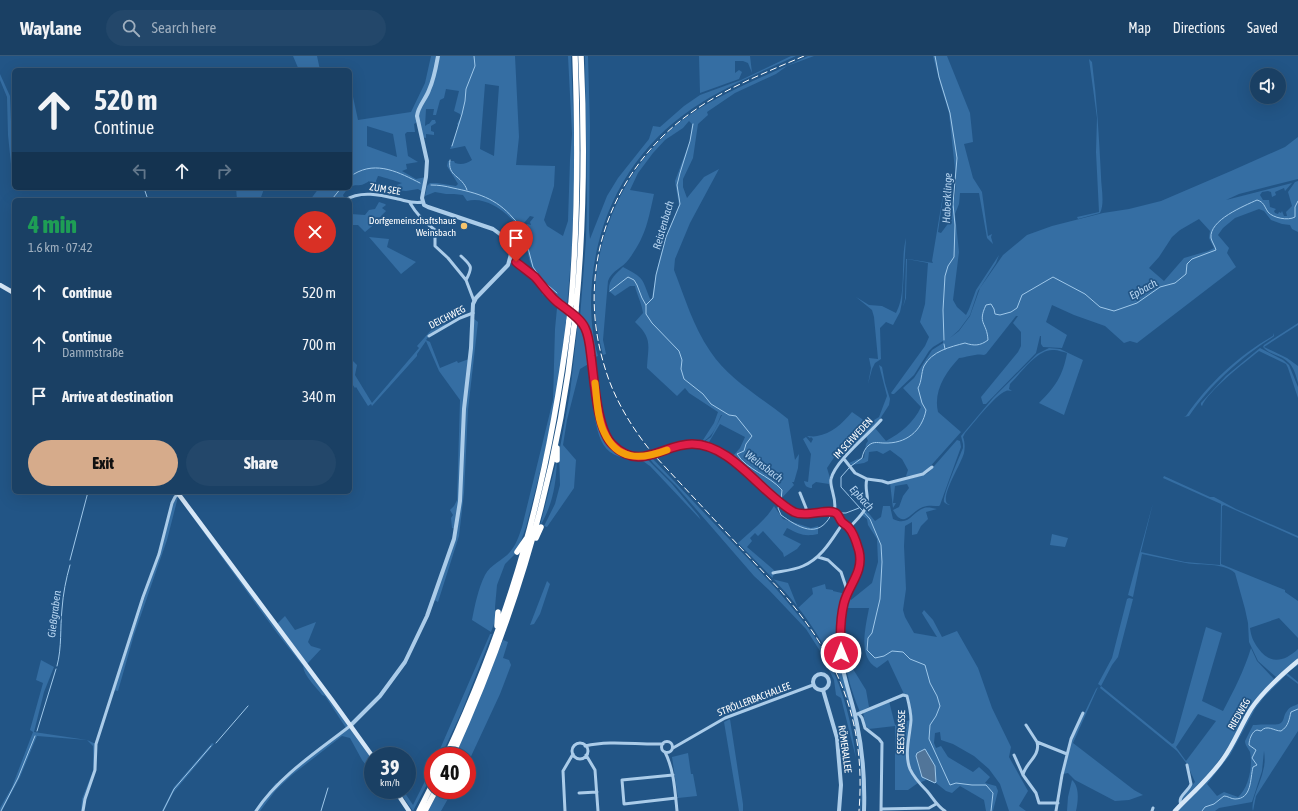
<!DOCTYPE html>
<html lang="en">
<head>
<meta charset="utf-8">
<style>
  :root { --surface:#1a4064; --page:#23476a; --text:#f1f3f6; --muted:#9fafbf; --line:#385978; --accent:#d6ab8b }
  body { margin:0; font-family:"Asap Condensed",sans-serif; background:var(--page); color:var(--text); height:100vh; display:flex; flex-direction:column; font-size:15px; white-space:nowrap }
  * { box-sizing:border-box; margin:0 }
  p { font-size:13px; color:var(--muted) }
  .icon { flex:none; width:22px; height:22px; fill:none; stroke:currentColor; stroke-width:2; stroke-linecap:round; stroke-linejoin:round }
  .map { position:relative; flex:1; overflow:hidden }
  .drawer { position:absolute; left:12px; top:142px; width:340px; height:296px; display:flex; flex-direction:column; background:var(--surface); border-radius:6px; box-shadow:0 4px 16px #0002,0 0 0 1px var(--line) }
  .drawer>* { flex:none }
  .guide { position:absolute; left:12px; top:12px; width:340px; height:122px; border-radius:6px; box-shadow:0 4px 16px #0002,0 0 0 1px var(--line); background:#1a4064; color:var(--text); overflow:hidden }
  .tools { position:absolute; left:1250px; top:12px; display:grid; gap:8px }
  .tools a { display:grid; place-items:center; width:36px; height:36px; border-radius:50%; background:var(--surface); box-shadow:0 4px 16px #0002,0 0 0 1px var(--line); font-size:20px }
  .speed { position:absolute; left:364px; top:691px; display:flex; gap:8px; font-size:20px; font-weight:700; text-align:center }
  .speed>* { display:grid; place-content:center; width:52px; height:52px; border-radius:50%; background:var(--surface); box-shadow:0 4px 16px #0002,0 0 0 1px var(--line); line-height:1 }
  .speed small { font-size:10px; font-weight:400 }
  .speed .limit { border:6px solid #d22; background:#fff; color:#111 }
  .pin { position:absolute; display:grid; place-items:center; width:34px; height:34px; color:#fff; margin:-41px -17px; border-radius:50% 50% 50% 0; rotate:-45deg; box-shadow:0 0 4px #0007 }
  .pin .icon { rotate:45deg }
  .me { position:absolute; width:44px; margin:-22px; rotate:0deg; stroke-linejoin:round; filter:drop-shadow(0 0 3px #0008) }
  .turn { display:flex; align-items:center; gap:14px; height:84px; padding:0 16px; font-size:18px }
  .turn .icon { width:52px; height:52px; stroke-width:2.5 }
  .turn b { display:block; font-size:28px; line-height:34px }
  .lanes { display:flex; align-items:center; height:38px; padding:0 16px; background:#0003; justify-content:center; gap:20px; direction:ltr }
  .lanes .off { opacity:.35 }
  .round { display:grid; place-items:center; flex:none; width:42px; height:42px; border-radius:21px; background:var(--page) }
  .headline { display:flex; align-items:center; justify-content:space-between; height:68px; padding:0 16px }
  h1 { font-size:24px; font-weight:800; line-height:30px; color:#1e9e55 }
  .cta { display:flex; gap:8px; margin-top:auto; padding:8px 16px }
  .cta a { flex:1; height:46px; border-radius:24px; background:var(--accent); color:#111; font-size:16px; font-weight:800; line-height:46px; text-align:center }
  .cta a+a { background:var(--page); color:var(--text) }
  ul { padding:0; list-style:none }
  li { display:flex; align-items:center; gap:12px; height:52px; padding:0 16px }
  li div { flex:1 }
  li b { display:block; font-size:15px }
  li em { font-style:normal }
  header { display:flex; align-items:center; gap:24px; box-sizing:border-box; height:56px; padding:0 20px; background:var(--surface); border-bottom:1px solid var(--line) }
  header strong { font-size:19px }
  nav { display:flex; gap:22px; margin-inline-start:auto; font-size:14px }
  .search { width:280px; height:36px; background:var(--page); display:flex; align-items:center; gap:10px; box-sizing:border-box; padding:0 14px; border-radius:22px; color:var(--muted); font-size:15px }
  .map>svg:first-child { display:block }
  .green { fill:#356ea3; fill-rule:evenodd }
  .water { fill:#517599; stroke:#9fc8ea }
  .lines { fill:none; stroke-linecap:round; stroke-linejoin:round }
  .stream { stroke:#9fc8ea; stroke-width:1 }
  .minor { stroke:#abcce9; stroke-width:3 }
  .tertiary { stroke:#abcce9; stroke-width:4 }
  .secondary { stroke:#d6e7f7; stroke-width:4.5 }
  .motorway { stroke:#fff; stroke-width:5.5 }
  .rail { stroke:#fff; stroke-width:1; stroke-dasharray:7 3; stroke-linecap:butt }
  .motorway-bridge { stroke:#fff; stroke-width:5.5 }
  .route-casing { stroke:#92132f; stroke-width:10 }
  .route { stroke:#e11d48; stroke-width:7 }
  .slow { stroke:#f59e0b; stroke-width:7 }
  .poi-dot { fill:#f5c46d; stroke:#225586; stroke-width:1.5 }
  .labels { text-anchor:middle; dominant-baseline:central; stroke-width:3.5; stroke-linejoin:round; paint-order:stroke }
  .street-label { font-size:10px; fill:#fff; stroke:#225586 }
  .poi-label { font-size:10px; fill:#fff; stroke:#225586; text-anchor:end }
  .water-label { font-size:11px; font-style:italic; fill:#b7d5f1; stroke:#225586 }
</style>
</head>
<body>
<header>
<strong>Waylane</strong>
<div class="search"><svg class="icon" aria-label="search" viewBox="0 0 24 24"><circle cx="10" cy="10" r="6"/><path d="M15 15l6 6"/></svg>Search here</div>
<nav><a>Map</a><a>Directions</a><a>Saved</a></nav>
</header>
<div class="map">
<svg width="1298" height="755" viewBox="0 0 1298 755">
  <rect width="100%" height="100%" fill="#225586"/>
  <!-- green -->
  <path class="green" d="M293,0H317L320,14H299Z
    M431,0H515L519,81L516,109L555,110L554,130L544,164L547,170L563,180L568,165L570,104L572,78L568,0H571L575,103L572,191L567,250L555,239H552L532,217L534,214L530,206L526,189L521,177V174L527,168L531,169L530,166L534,161L530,160L524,167V169L512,178L511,176L514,172H516L519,171C507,157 487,140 467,145L463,139L454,138H446L435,136L425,140L427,130L430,127H437L456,130L458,128L447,110L448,105H454L455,107C461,109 466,108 472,104L465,90L450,93L458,72H457L458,69L457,68L461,61L460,58L454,55L459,35L446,33L444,42L440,44L436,59H433L434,53H426L425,70L428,68H429L432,64H435L436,67L431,70V75L434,76V79L426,78V82L421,81L417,66L414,68L415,76H407L405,78L408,100L418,106L406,108L407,113L402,115L416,123L426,121L423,136L418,133L406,135L397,134V129L402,127C399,126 380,120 378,120L376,125L378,131L375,133L369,125C360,132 358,127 350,131V27L358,64L411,56L425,27ZM485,28L499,30L494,100L480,93ZM367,70L393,78L397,101L367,90Z
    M585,0H588L590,70L589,174L590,183L607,140L618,122L649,83L653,70L660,71L684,50L700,39L741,24L791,0H796C761,16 724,31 693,52C633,93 599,153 592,225C590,250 591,276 598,300L592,302C590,285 590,274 580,261L586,184L587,145Z
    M699,0H750L752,17L748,7L743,5H735V17L739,14L742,16L739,23L700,37Z
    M808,0H814L787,10L776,18L735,37L707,56L708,59L698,68L693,102L683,123V131L687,142L704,121L719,113L690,167L675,203L674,214C685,242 693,270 710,295C729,324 761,341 788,363L795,404L799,398L798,412L794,426H792L794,429L780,444L733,404L704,389V386L711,381L722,359H721C717,369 713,380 704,385L703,384L714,367L718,356L689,337L685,332L677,340L647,312C648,289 653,283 635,266L643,257C642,248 637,239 635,230H630L615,240L609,235C608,224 616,218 623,211C644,222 642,222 650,243L652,242L657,213L666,181L679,149L675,125L690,85L692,68L689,65L683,72L665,84L653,97L638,117L630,134L654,138C648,165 646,180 629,203C623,212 612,214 608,225L603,284L606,298L603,299C599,282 595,266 595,248C593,177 631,98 691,58C727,34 769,19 808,0ZM720,368L745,381L740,392L733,400L709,386Z
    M933,0H947L970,57L973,86L964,88L973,122L982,136L988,180L992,178L991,181L993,188L987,182L979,137H960L959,148L955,158L959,196L953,244L957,251L966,259L969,253L976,234L999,199L996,207L978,235L970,259L959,274L950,282L959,275L970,260L980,232L1003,199L1027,179L1052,170L1103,157L1129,153L1161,145L1231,115L1285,91L1298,81V123L1239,138L1226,144L1292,127L1285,135L1284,132L1275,136L1276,139L1272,141L1271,136L1268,135L1262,136L1260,139L1263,144H1269L1270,151L1276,153L1274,155L1275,157L1278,158L1279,156L1281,157L1282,155L1284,160H1287L1286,156L1292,150L1288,136L1295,126L1298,125V176L1292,173L1290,169L1282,168L1271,164L1264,155L1259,153L1235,162L1223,172L1218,179L1229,192L1227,197L1236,211L1137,287L1130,285L1124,287L1105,270L1074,259L1052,249L1046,266L1067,279L1062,292L1043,291L1041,288V280H1040L1036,297L986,348H983L981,341L1018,296L1021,290V276L1013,267L1018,260H1016L986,298L984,299C978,297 967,301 959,302C946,316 933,335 938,356L961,376L927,414L919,419L906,420L908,414L902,403L890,394L883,398L877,395L869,396L868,405L864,407L852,409L849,407L858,403L864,402L866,388L868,385L866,380L875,372L886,385C901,377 914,366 921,351L903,332L914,322L932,294L943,287V285L933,291L929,295L914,319L894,338H892L891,337L925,290L929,281L920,266L925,248L928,207L907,203L906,242L903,251L905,243L906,203H908L933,207L932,205L945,127L938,176L941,177L950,165L949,160L955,139L956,123L949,57L941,31ZM1199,163L1210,175L1209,182L1214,192L1208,195L1184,202L1164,225L1149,212L1159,201L1172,181L1180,174Z
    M1089,3L1092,6C1097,44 1099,82 1101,120C1101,131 1105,147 1100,157L1078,163L1077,161L1099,156L1096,96L1097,62Z
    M0,18L10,40L12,90L14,102V123L11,108L8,79L7,41L0,24Z
    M236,132H264V133L260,144H237Z
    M319,132H323L325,135L327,132H348L343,139L345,144H310Z
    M379,146L385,148L386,149L382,152L386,155L381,160L377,166L365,176L358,169H350L351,158L365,159L369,154L375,153Z
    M369,181L389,183L387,191L416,206L401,218Z
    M906,182L902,246L900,256L893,269L886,266L880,272L881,303L875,307L872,313L868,328L871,312L869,302L878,303L874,261L872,254L856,241L869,249L882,250L896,257C907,238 900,205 906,182Z
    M543,235L567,256V267L560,319L545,396L526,471L517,496L505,508L497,529L495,551V565L491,576L472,564C475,549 478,533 485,519C490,509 503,504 510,496C516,489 519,480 522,471L553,344L555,273L557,252L554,247L542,238Z
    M473,262L478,266L468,354L464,437L459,480L438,546L433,543L456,473L452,472L451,462L453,459L450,454L454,450L457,444L460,344L439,315L426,285L417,298V300L372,350L371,348L368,350L356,331L355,332L350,325V302L357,309L355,319L372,347L419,292L417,290L433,272L445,268L443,264H444L447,269L429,280L426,284L430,286L440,312L457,305L458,307L469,303Z
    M578,266L584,274L587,285C589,301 592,314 594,330C598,354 597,385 622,398C630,402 638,403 646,402L672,428L698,459L701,464L650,410C648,409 645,406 642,405C631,401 621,404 610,396C590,381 594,330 590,307L580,313L567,364L563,389L576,404L574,432L547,471L544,470L555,448L560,429L559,397L570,337Z
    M1298,267V269L1264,291L1287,302L1298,310V327C1296,320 1294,311 1288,306C1281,299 1270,299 1263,291L1264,289Z
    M1274,277V280L1273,281C1241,301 1210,329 1189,360L1184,361L1186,360C1208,328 1239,299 1273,280Z
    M1049,292L1060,293L1083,304L1064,359L1039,347C1055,331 1063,320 1067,297C1063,296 1058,294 1054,294C1038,292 1021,317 1010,328L1009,333L1012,335C1010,335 1008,334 1006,335C995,339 974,367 965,377L963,381C965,386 965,392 964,397C961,408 944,434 946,445C946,447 948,448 950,449C948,449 945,447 944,446C942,441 960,399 963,392V388L961,380L993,342L1037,298Z
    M1260,292L1283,304L1289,309L1298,331V342L1288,312L1286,308L1259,295C1245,306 1208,335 1202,350L1201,349V347L1226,320Z
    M879,309L882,311L885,327L890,343L889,349L878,366L851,393L843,388L837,394L841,400L840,401L835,400L827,412L830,422L829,428L816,426L812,429V432C807,432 805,430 804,425L808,426L811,398L803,383L806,381L811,387L813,383L811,381L810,382L807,380C810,380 814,381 817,380C831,378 843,367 852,356L862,363L866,369L879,361L887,340Z
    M957,384L960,385L961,391L940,449L939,450C934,450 928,449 923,451C910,456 904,474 893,454L899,451L903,440L909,432L907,428L895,430L893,447H896L893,452L890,427L921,420L928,417Z
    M652,402C679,430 705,458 732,486C760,515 788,544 812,577C838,614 851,658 856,702L841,642L836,639L834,624L830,616L820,595L806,573L769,534L754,520L676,430L653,407L650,403Z
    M557,403C556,429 553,448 540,470Z
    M1164,420L1210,441H1214L1236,453L1298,480V482L1224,449L1222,450L1221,508L1285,534V536L1298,545V582L1279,562L1250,572C1251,580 1253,585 1258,592C1270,609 1284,606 1298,593V603L1276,621L1258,605L1249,586L1248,567L1245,553L1235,517C1223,506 1200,510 1186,507C1171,504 1156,501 1142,498L1133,541L1128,539L1153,447L1141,496L1185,506L1220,509L1221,448L1163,422Z
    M178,438L373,701V718L362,704L350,682L342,680L292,719L276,734L260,755H254L276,727L279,728L289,719L346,672L325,640L322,639C316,631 304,620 303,610L277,577L178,441L167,484L134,579L118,635L114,634L159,498L172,447Z
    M774,450L783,463L811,472L818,470V478C804,481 799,478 787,472L783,479L801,488L797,493L784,501L783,497L763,475L758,480L755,477L750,482L752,485L747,491L775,515L772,523L788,527L798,552L813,538L812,532L825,528L826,533L833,534V535L846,538C841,552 837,573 837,589C839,611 849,633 853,654C860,688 864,721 861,755H860C867,674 840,598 786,537C771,520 754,503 738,487C751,475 765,465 774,450Z
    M883,450H890L893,463C909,471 912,456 924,452C928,451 932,452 937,453L926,456L928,463L921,470L917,478L912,479V466L905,470L904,490L906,533L903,554L905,561L914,577L937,581L922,557L924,554L933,564L942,581L957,575L978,612L992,652L1011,691L1009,701L1028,735L1019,750L1026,755H1009L1000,728L989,713L974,700L953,688L941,684L940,676L935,677L934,687L936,692L941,690L948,701L973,716L979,711L990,721L985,727L996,730L998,735L993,755H986L984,744L960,730L952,737L946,735L936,727L935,710L925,693L917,696L916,700L921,719L926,724L919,727C901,702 912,689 912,663C912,655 909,647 907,639L904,638L888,604L877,612C857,602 866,569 869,552H847L850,542L851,544L872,527L878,506L877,483L868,469L867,463L862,459L866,454L875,465L881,461Z
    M1052,478L1068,482L1065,491L1050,489Z
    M547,525L550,528L540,558L534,568L530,569Z
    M1129,542L1133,543L1118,601L1112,609L1101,630L1172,688L1174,687L1206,571L1222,577L1202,645L1223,655C1234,634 1244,615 1251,592L1257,605L1274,623L1258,641L1225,696L1211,715L1181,746V742L1195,726L1187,708L1177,695L1100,632L1101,630L1098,628L1112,602L1127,543ZM1198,658L1216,665L1186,705L1176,691Z
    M285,560L295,574L316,566L308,586L311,590L321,593L308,607H307L277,568Z
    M490,578H492L462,655L441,700H437Z
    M844,579L849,600L853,613L866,634L869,651L860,656C850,632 842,605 844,579Z
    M503,584L508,586L503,602L509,604L511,609L500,638L467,709V700H455Z
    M41,604L54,611L44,636L34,676L87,684L96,688L95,714L88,734L83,755H81L82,743L93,715V690L87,684L37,680L20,721L2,755H0V752L12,731L33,676L30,674L43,627L36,624Z
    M1298,607V609L1287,617L1298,626V628L1286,619L1264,641L1255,653L1230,699L1207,728L1217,740L1224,736L1238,741C1249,732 1253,709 1250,696C1248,692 1245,689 1245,685L1253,669H1256C1261,668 1275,669 1279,668C1285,666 1283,659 1287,655C1289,651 1294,650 1298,648V675L1256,740L1253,755C1250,746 1261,726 1263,715C1265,709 1265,702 1264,695L1262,715L1252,746L1219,752L1215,755H1177L1209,723L1250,658L1269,633Z
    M1098,631L1073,687L1134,734L1143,739L1129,744L1115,745L1075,724L1068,717L1063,718L1072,683L1096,633Z
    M889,645L895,669L910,664L908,708L918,727L908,734H895V670L869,673L865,669L863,656Z
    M730,663L743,748V755H739L724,666Z
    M212,687L214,688L173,737L164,755H162L174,731Z
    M688,697L691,718H693L697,740L678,742L672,701Z
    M433,709V717L413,755L398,734H403L413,749Z
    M1072,724C1080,731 1078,746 1076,755H1067L1068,741Z
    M439,734H453L441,755H428Z"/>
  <!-- water -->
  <path class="water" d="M925,693L935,710L936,726L935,727L922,721L916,700L917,697Z"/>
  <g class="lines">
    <!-- stream -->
    <path class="stream" d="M935,0L939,21L950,57L957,102L953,148L955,169L954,201L948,210L945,220L943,254L944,284
      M452,90L462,58L465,45L466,33L475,10L474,0
      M450,104C447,121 462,119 467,134
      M354,118C377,104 400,117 420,127
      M350,121L351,120
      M431,129C439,129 445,130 453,132C477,137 496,142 513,162C516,165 519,168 520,172
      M144,132L148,144
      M333,142L341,132
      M329,144L330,143
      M521,174L528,192L533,211L542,224L557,237
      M610,235L628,221L634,224L637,229L642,242L646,249V258L652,267L679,295L682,304L681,313L684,323L703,338L711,348L729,359L736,360L752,380L746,388L744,395L737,398C747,414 769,419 782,434L781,444
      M646,249L653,242L656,219L666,181L680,148L677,129L680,117L690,85L693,68
      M944,288L945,293
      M851,410L862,402C863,397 865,392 869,389C874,385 879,387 884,387C906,388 922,375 926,354L922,347L918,332C922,325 921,317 924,310C932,295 950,291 965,287C974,290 980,290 988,284C987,266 977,268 986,249L991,248L994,253L995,258L1000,259L1011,256L1017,252L1022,239L1053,221L1085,238L1100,251L1114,255L1137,247L1160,231L1175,227L1186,218L1187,208L1192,203L1216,194C1215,190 1212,186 1211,182C1209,164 1244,150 1257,144C1264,146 1264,150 1268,156C1273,162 1288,165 1295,161V151L1298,145
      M849,412L841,421V431L870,463L881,489L882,506L880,543L872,577L868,582L867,594L875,602L884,600L892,595L903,596L910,603L925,609L930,627L937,640L940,650L936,660L930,669L929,683L950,729L956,727L972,729H986L993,737L991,755
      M780,447L778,452L781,459C798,471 818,484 831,459L834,458
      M837,457H846L859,452
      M70,504L88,436
      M57,610C62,591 60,572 62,553C63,538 66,523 70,509
      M37,675L56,613
      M216,687L248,650
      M1,755L18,722L35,680
      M163,755L174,733L211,690
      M321,755L328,732
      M1202,755L1205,751L1214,748L1224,740C1228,740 1231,743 1235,743C1252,743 1250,723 1253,711L1257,709L1252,702L1256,694L1249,689C1249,684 1252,675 1257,674L1261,675C1267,668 1274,675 1281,675C1289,670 1289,663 1291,656L1298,653"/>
    <!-- minor -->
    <path class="minor" d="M345,144C361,134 381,139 398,143C407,145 413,148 423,146
      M410,147C417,159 424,166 435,174V190L448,202L466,224L474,245
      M461,200C472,210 473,211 466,224
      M429,280L460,262L473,257
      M844,403L855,417L867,423
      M800,437L806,452V458
      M834,456C838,444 829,431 831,423C835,405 869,378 881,364
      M849,472C855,465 864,458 867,449C869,440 864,432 867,423L882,425L888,427L923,418L932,411
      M818,501L828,504L841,516L848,537
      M773,517C783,515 794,514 803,510C822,502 832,483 843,467
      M859,658L862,662L865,672L879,683L882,687L881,755
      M855,659L903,639L907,640C909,648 911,656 911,664C910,680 904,698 910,713C914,722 920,728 927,735C933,742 937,750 945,755
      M1026,669L1037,686L1067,698
      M661.5 691a5.5 5.5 0 1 1 11 0a5.5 5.5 0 1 1-11 0Z
      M572 695a8 8 0 1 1 16 0a8 8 0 1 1-16 0Z
      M585,690C611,684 637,689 663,688
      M673,692L725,662L813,629
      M665,696C674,714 675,735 677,755
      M586,699L595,714L598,755
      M1014,699L1023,719L1036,737L1039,747H1058
      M673,719L622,724L624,748L676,742
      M1023,719C1025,707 1041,700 1037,686
      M579,737L597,736
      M1181,749C1177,740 1188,736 1191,728L1187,709
      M881,753L929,752L936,748
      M83,755L85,743L95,714L96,688L143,541L159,498L172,447L175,441L178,438
      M256,755C279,720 318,695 350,670
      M565,755L563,715L573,698
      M1056,755L1062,719L1071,683L1083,657
      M1152,755L1153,752"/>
    <!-- tertiary -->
    <path class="tertiary" d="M510,204C526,209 537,225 548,237C558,247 580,261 585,272C589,281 590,291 591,300C594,322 597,371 611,387C638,419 669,384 700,389C737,396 761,436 793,455C807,463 826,451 835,457C838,459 839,463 842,466C846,470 850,472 852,478C859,492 864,508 856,523C852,530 848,536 845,544C840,557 840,574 840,587C840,615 852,642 857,668C863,697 865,726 864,755
      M813 626a8 8 0 1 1 16 0a8 8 0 1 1-16 0Z
      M823,634L837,682L841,729L839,755
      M350,670L380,640L405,606L427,560L454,483L460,445L464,353L471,292L473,248L476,242L508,209L511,198L509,189L504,181L493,173L428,151L424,149L422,142L426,121L427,105L417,60C418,50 426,43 429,34C434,23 436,11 438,0"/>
    <!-- secondary -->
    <path class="secondary" d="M0,229L14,237
      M177,436L332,644L373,701
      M395,734L409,755
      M1175,755C1191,738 1209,723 1223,703C1234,688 1241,669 1251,653C1264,634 1281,619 1298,605"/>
    <!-- motorway -->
    <path class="motorway" d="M571,248C578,165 578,83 575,0
      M576,253C584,169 585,85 581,0
      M557,392V404
      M536,482L541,471
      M517,496L526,483
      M497,570L498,556
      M446,700C477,633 504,564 524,493C545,419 559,342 569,265
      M452,700C514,564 558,420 574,271
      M419,755L433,727
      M425,755L436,734"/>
    <!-- rail -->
    <path class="rail" d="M804,0C767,16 728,31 695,54C611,111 574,214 605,312C614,343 633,374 654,399L781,535C839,602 866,665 859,755"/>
    <!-- motorway-bridge -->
    <path class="motorway-bridge" d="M569,265L571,248
      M574,271L576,253"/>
  </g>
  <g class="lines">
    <!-- route casing -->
    <g class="route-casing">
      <path id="route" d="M516,206C522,211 529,216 535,221C542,229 548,238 556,245C565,253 580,261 585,272C589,280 590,291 591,300C594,322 597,375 613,389C640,416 663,388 692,388C732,388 761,438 794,456C807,462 830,451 837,458C839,460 840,464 842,466C844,468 847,469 849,472C854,477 857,488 859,495C864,516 849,528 844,547C840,563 840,581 841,597"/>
    </g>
    <!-- route -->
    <use href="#route" class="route"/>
    <!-- slow -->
    <path class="slow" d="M595,327C597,343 597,362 604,376C617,405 641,404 667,394"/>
  </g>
  <!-- markers -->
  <circle class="poi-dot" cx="464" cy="170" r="4"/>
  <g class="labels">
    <!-- street labels -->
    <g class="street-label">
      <text transform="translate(385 133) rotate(9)">ZUM SEE</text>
      <text transform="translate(447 261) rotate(-27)">DEICHWEG</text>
      <text transform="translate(853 382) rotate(-47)">IM SCHWEDEN</text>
      <text transform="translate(754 643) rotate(-21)">STRÖLLERBACHALLEE</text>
      <text transform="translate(1239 658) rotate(-60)">RIEDWEG</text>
      <text transform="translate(901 676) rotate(-88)">SEESTRASSE</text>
      <text transform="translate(845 693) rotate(82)">RÖMERALLEE</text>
    </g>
    <!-- poi labels -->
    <g class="poi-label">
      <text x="456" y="164">Dorfgemeinschaftshaus<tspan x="456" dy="12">Weinsbach</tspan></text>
    </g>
    <!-- water labels -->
    <g class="water-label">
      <text transform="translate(947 142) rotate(-88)">Haberklinge</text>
      <text transform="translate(663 169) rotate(-74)">Reistenbach</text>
      <text transform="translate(1143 233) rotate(-29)">Epbach</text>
      <text transform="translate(764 410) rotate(37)">Weinsbach</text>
      <text transform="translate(862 442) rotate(48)">Epbach</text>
      <text transform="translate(54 558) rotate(-83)">Gießgraben</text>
    </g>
  </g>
</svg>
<div class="tools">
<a><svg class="icon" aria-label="sound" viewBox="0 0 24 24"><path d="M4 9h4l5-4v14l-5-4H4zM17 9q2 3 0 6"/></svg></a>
</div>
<div class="speed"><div>39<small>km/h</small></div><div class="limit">40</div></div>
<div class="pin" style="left:516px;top:206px;background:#d93025"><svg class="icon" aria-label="arrive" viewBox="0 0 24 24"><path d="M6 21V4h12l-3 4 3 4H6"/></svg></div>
<svg class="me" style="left:841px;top:597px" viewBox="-20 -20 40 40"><circle r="17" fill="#e11d48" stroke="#fff" stroke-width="3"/><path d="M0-11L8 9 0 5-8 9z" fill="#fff"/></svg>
<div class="guide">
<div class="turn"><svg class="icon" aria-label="ahead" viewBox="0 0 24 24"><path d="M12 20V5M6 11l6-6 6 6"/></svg><div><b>520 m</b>Continue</div></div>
<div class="lanes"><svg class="icon off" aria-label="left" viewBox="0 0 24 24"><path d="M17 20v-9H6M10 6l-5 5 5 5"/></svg><svg class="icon" aria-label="ahead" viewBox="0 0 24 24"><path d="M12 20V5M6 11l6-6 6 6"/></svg><svg class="icon off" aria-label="right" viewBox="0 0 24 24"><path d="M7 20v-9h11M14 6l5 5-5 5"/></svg></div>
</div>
<section class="drawer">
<div class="headline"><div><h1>4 min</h1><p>1.6 km · 07:42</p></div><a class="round" style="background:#d93025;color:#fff"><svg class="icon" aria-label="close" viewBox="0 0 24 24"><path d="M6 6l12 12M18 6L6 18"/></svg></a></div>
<ul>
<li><svg class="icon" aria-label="ahead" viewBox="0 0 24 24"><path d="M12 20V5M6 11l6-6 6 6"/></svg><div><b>Continue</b></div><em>520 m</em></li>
<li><svg class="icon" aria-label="ahead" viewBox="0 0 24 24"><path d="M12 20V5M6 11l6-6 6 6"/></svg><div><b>Continue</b><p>Dammstraße</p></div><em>700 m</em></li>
<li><svg class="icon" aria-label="arrive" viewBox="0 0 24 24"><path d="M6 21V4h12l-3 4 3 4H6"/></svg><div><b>Arrive at destination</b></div><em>340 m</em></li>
</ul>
<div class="cta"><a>Exit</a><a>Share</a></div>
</section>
</div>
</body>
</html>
